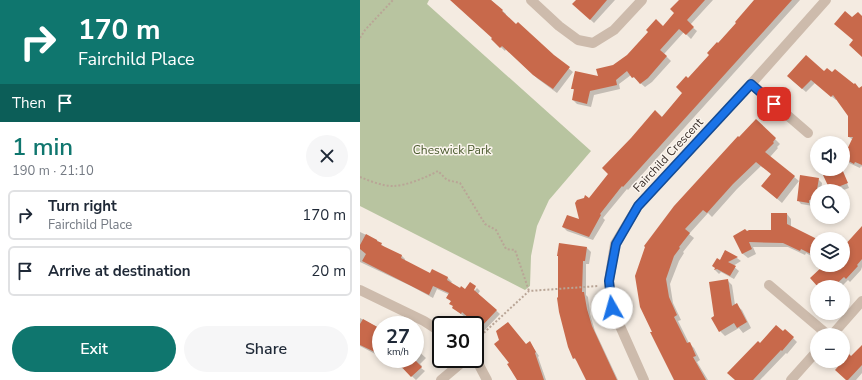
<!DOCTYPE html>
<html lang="en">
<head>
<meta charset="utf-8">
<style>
  :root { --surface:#fff; --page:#f6f6f7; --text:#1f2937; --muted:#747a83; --line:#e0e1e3; --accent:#0f766e }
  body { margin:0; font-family:"Nunito Sans",sans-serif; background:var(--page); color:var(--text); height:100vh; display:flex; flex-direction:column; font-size:15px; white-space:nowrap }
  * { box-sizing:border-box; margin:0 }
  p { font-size:13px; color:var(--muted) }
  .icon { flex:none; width:22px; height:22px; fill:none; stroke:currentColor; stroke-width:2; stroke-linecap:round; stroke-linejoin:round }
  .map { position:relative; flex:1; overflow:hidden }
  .sheet { display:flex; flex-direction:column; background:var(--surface); width:360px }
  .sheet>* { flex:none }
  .hud { background:#0f766e; color:#fff; overflow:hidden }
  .tools { position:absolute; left:450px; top:136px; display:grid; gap:8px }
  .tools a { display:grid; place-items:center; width:40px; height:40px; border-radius:50%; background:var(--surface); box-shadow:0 2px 6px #0003; font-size:20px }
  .speed { position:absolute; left:12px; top:316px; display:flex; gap:8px; font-size:20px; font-weight:700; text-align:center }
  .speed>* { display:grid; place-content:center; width:52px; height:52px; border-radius:50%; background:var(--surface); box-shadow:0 2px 6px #0003; line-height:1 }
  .speed small { font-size:10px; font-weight:400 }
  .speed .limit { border:2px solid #111; border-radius:6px; background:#fff; color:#111 }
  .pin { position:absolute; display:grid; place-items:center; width:34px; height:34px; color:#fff; margin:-17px; border-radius:8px; box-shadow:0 2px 6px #0006 }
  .me { position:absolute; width:44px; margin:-22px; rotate:353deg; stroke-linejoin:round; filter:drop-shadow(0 0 3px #0008) }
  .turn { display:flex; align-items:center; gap:14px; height:84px; padding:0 12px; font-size:18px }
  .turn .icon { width:52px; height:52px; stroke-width:2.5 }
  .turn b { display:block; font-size:28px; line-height:34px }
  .then { display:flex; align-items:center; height:38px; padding:0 12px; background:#0003; gap:8px; font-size:15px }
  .round { display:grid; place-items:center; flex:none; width:42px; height:42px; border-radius:21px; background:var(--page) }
  .headline { display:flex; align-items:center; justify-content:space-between; height:68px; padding:0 12px }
  h1 { font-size:24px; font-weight:600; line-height:30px; color:var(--accent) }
  .action { display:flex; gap:8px; margin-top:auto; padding:8px 12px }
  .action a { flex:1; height:46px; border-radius:24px; background:var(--accent); color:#fff; font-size:16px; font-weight:600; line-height:46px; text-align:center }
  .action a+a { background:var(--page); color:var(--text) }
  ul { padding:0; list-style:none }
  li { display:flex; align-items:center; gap:12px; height:50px; margin:0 8px 6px; padding:0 4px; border:2px solid var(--line); border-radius:6px }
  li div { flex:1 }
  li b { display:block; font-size:15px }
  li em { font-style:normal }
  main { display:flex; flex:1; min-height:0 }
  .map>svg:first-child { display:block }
  .green { fill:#b8c4a0 }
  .shadow { fill:#0003 }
  .building { fill:#c8694b }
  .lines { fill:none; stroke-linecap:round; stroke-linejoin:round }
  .path { stroke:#b9a596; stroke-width:2; stroke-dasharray:2 2; stroke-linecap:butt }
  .minor { stroke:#cdbbac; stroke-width:10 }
  .tertiary { stroke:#cdbbac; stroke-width:10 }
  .route-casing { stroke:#114b97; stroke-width:10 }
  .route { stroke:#1a73e8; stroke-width:7 }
  .labels { text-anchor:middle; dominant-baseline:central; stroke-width:3; stroke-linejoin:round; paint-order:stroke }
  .park-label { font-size:12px; fill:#4a5a2e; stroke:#fbf5ee }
  .street-label { font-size:12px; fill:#3b302b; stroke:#fbf5ee }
</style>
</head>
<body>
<main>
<section class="sheet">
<div class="hud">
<div class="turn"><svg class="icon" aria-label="right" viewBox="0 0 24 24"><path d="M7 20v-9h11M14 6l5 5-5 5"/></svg><div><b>170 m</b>Fairchild Place</div></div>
<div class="then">Then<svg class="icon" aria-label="arrive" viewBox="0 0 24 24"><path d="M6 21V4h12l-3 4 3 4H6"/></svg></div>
</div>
<div class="headline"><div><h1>1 min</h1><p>190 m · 21:10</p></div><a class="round"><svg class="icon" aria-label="close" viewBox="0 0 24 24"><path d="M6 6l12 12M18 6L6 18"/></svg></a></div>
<ul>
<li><svg class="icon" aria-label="right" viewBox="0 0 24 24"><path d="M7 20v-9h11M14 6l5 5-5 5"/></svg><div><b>Turn right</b><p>Fairchild Place</p></div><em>170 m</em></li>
<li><svg class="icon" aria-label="arrive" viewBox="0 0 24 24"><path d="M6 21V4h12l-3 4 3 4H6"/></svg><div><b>Arrive at destination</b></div><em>20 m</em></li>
</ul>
<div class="action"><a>Exit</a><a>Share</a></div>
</section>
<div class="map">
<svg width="502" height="380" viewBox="0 0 502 380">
  <rect width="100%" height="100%" fill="#f4ebe1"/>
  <!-- green -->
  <path class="green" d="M0,0H69L67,4L231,151L189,200L177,226L171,256L170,286L165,290L0,206Z"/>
  <!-- shadow -->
  <path class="shadow" d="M92,0H131L146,14L145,16L213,72L197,93L178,79L146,49L145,51L132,39L133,38Z
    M218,0H255L234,23L218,8Z
    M320,0H353L330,25L337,31L331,39L324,32L304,54L311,61L292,82L285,87L271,75L259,84L260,89L234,95L231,107L217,104L213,100L215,91L212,88L239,78L303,27L315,13Z
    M395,0H440L268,190L267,189L243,218L245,220L233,240L207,231L203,227L220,221L229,199L323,93L328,79L378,23Z
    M464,72L502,92V167L501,166L500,168L489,163L484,158L493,140L489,137V115L477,99L476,100L455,83L446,92L432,80Z
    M396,120L420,144L417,147L418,148L410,157L439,181L422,203L402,186L412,174L401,166L377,189L352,217L348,213L329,234L334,238L323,252L324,253L319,261L310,284L313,303L321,320L318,321L329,343L334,348L340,360L337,362L348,380H316L293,332L276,276L379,138Z
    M469,169H481L489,188L481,191H472L470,190Z
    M458,179L462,183L461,191H457V204H453V206L441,204L438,200Z
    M427,214L431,219V228L457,241V255L455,258L446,253L445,255L428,247H393L396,254L388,258L383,254L374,237L387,232L412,231Z
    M502,227V267L501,270L490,282L488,280L481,287H457V289L455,287L458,285L468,265H483V248Z
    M0,232L17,240L25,248L41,255L45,259V261L70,274L72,270L88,278L92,282L91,283L112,294L117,288L120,291L118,294L140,314L124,331L106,315L105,317L93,308L92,302L88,298L90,295L77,289L73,298L51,286L0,262Z
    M200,244L227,248L231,252L229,264H226V295L228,297L230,314L235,331L258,380H227L218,362L214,358L199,298Z
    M365,251L377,258L381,261L373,266L379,271L374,279L361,272L359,274L355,270Z
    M367,280L372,285L375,305H376L382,310L391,328L383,333L379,328L365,336L360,331L355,316Z
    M0,318L21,329V357L0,346Z
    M425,330L437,342L427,354L426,353L400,380H376L400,344Z
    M170,343L179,356L178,357L186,380H158L166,345Z
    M502,347V373L496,380H487L491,358Z
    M55,348L66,358L60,364L62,366L61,368L65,371L56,380L44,369L25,359H55Z"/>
  <!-- building -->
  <path class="building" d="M90,0H131L143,10L142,11L156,24L158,22L194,55L210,67L193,89L173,75L142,46L140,48L131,39L132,38Z
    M216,0H247L230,20L212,4Z
    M319,0H345L327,20L334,27L326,35L319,29L300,50L307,56L288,78L280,84L274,77L272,78L267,71L256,80L257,85L230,91L227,104L212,100L214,89H211L215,71L238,76L236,69L253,65L267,55L288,32L286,30L296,19L303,26L314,13L310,9Z
    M394,0H432L263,187L262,186L240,214L241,215L229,237L202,227L207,215L219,219L215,203L217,200L224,198L225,195L229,198L248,174L242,168L271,138L295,110L302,117L322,93L316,87L326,76L328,78L349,55L347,53L357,42L358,43L376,23L375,22Z
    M485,11L492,17L498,12L502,16V57L489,45L493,40L474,24Z
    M446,55L464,71L467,68L472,72L475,69L494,84L495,83L499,88L502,86V165L495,162L494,164L483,158L493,137H488V116L473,95L471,97L451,80L442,89L427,76Z
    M396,119L416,138L413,142L414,143L405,152L435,176L417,199L401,186L411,174L396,162L373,184L347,213L343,210L325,229L330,233L319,247L320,248L314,256L306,279L309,297L317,315L314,317L327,343L330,342L336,356L333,357L346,380H314L290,332H292L280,307L275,276L285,247L284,246L314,206L378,136L379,137Z
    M468,169H482L488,183L470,190L463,175L469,172Z
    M440,175L459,178L455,201L449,200V203L437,201Z
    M411,213H427V224L457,239L451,254L441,249L440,251L423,243L389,242L392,249L382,254L373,236L385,229L387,231L389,230H411Z
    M502,226V259L497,265L498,266L486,279L484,277L473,287H458L450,278L464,265H483V247Z
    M6,234L17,240V241L22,243L21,245L42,255L41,258L70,273L72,269L88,277L87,280L100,288L101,286L105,289L110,282L116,286L114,290L137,310L120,328L102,312L101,314L92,308L93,306L89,304L91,301L86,298L89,293L73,286L69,295L2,261L6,254L0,249V245Z
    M199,243L227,247L225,261H223L222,292H224L227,309L232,326L257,380H226L215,358L213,359L208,347L199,312L197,298L198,297V256H197Z
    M365,250L378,257L368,262L376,266L370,276L357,269L354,270L355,268L352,266L357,258L360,260Z
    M368,279L372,306L377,303L387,322L377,328L374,323L359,332L351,318L354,316L349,282Z
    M3,319L21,329V355L0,345V324Z
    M148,322L166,344L170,341L176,352L175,353L184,380H157L147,364L149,363L134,344L139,340L136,331Z
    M416,325L423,331L425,329L434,337L422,351L421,350L393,380H375L367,373L398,341L400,343Z
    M502,345V365L488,380H486L475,370L489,354L491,356Z
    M34,359H54L62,367L51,377Z"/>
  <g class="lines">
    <!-- path -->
    <path class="path" d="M0,38L5,30L33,0
      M0,177C10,181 22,186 33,186C46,186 67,177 78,171L87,180L100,183L125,224L136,230L146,249L155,250L169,291
      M115,341L169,291L238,286"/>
    <!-- minor -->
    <path class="minor" d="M171,0L199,26L218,40L233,43L254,30L282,0
      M391,84L448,133
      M409,285L468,335
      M0,290L64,321L81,332
      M113,359L119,365L127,380
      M81,380L106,359
      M284,380L252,308L249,281L255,244L278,206L391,84L466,0"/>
    <!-- tertiary -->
    <path class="tertiary" d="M472,335L502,301
      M431,380L457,351"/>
  </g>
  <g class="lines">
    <!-- route casing -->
    <g class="route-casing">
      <path id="route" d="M252,308L249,281L256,244L278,206L391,84L414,104"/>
    </g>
    <!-- route -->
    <use href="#route" class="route"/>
  </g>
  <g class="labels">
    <!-- park labels -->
    <g class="park-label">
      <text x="92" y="150">Cheswick Park</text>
    </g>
    <!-- street labels -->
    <g class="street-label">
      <text transform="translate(308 155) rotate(-47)">Fairchild Crescent</text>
    </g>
  </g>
</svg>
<div class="tools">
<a><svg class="icon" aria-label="sound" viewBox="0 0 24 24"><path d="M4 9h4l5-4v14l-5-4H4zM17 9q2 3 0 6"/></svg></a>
<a><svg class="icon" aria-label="search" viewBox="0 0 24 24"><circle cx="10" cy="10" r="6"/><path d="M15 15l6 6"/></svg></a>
<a><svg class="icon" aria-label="layers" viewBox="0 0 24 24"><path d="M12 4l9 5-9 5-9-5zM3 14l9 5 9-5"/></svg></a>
<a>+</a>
<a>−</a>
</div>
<div class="speed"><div>27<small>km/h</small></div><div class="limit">30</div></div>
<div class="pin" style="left:414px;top:104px;background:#d93025"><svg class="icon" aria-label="arrive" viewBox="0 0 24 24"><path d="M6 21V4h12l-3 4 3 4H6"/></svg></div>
<svg class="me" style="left:252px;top:308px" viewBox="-20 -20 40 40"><circle r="19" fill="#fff"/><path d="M0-13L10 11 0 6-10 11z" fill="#1a73e8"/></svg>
</div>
</main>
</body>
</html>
